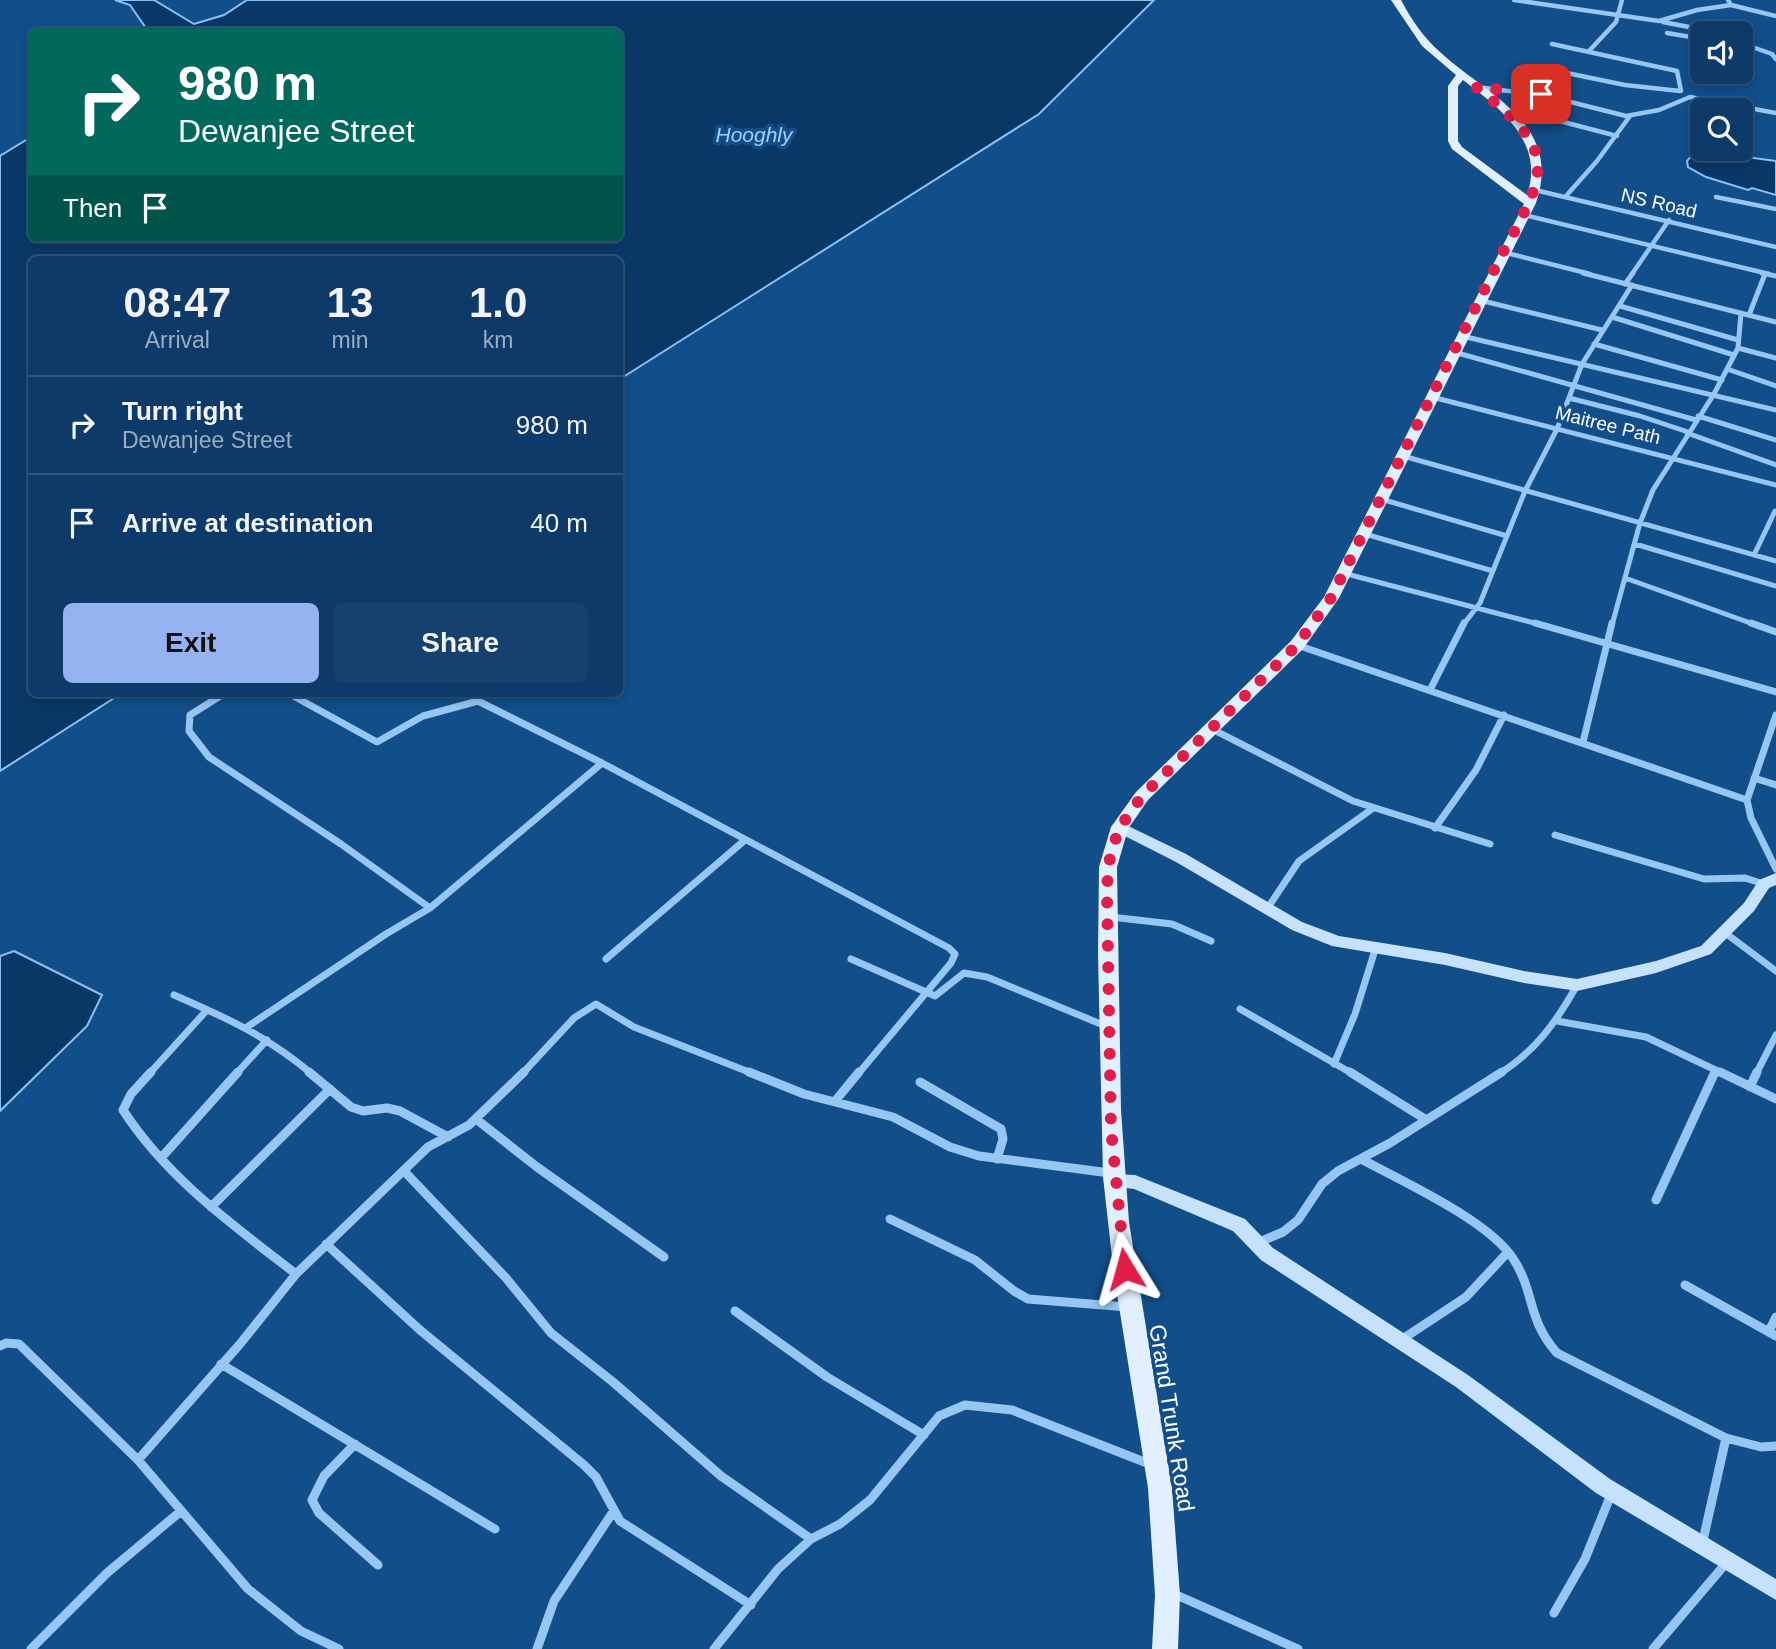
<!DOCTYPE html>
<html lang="en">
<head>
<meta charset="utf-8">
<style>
  :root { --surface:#0d3a68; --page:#16416e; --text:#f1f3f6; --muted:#9aadc0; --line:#2d547c; --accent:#95b2f1 }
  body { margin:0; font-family:Arial,sans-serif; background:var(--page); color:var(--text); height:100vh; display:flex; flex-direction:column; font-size:26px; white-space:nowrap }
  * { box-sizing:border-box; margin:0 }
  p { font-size:23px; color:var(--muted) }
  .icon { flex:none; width:38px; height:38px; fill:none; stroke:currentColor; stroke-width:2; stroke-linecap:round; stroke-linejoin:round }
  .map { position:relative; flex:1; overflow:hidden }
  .sheet { position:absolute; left:28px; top:256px; width:595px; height:441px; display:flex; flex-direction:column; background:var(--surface); border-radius:10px; box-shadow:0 4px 10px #0003,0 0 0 2px var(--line) }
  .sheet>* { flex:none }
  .guide { position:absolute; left:28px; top:28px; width:595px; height:214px; border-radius:10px; box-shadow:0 4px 10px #0003,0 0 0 2px var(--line); background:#00695c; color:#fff; overflow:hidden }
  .fabs { position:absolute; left:1690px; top:21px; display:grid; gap:14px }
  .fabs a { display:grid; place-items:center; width:63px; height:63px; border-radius:10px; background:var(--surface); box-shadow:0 4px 10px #0003,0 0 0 2px var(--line); font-size:35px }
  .pin { position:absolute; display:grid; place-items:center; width:60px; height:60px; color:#fff; margin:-30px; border-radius:14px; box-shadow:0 4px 10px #0006 }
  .me { position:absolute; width:77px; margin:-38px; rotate:352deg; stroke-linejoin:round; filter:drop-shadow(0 0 5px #0008) }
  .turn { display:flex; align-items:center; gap:24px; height:147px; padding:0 35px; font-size:32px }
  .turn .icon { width:91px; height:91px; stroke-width:2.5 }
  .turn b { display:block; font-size:49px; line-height:60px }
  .then { display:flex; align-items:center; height:66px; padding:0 35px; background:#0003; gap:14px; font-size:26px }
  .eta { display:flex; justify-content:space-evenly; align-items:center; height:119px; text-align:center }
  .eta b { font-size:42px; font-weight:600; line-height:49px }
  .primary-button { display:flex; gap:14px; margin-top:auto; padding:14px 35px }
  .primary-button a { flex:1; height:80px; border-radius:10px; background:var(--accent); color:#111; font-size:28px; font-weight:600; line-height:80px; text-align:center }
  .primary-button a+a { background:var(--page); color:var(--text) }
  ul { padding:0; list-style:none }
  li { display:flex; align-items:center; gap:21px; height:98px; padding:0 35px; border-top:2px solid var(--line) }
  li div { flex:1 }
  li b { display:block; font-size:26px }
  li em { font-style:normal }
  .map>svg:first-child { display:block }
  .water { fill:#0a3866; stroke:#88c2f5; stroke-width:2 }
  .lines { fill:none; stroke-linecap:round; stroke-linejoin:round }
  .street-far3 { stroke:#97c6f2; stroke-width:4.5 }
  .street-far2 { stroke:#97c6f2; stroke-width:5 }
  .street-far1 { stroke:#97c6f2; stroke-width:7 }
  .street { stroke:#97c6f2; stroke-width:9 }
  .secondary { fill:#c5e1fc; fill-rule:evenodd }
  .primary { fill:#e1efff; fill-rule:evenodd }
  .route { stroke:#e11d48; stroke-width:12; stroke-dasharray:0 21.6 }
  .labels { text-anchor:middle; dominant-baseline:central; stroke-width:7; stroke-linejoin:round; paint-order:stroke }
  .far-street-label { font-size:19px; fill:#fff; stroke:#114e8a }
  .far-water-label { font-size:21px; font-style:italic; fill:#a2d0f9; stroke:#114e8a }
  .street-label { font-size:23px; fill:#fff; stroke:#114e8a }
</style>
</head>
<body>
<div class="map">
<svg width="1776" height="1649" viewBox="0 0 1776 1649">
  <rect width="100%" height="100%" fill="#114e8a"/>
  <!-- water -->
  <path class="water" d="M115,0H154L194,24L224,15L247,0H1154L1039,114L620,379V259H32V693H122L0,771V156L31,137L32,238H620V32L148,31L130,5Z
    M1699,147L1709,152L1776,161V195L1752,188L1748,190L1706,177L1688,167L1687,161Z
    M14,951L102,995L87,1026L0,1111V956Z"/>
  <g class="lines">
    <!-- street-far3 -->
    <path class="street-far3" d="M1514,0L1659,21L1697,10L1731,5L1728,0
      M1731,5L1776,16
      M1663,22L1720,33
      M1667,33L1703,39
      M1741,43L1772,54L1776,59
      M1552,44L1677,71L1681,91
      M1589,51L1616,22L1622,0
      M1477,87L1547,96L1626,116L1659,110L1690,97L1776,113
      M1516,91L1531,80L1557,71L1625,85L1680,91
      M1507,113H1529L1617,136
      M1741,121L1747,108
      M1741,136L1750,138L1742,155
      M1535,190L1776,247
      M1566,196L1597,161L1630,116
      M1716,197L1776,209
      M1524,215L1769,274
      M1503,252L1590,274
      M1632,274L1669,220"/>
    <!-- street-far2 -->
    <path class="street-far2" d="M1583,273L1776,322
      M1762,273L1776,276
      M1625,284L1633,273
      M1479,300L1602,330
      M1620,306L1738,340
      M1749,315L1765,274
      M1612,317L1734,355
      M1462,336L1776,410
      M1594,344L1722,380
      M1738,348L1776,358
      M1454,352L1696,420
      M1727,369L1776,386
      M1432,397L1776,485
      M1569,398L1640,416L1688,432
      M1698,416L1776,440
      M1687,433L1776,465
      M1403,456L1776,561
      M1381,499L1507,536
      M1365,534L1493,571
      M1635,544L1776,586
      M1754,555L1775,511
      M1343,573L1542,625
      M1625,578L1756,625
      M1463,625L1480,603L1525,491L1557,429L1582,364L1632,285
      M1612,625L1640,523L1653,490L1714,394L1738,348L1741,313"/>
    <!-- street-far1 -->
    <path class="street-far1" d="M1535,623L1776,692
      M1751,623L1776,632
      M1297,645L1747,800L1751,818L1776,869
      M1430,690L1464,623
      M225,693L190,715L189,731L209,757L341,844L430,908L386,934L247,1027
      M288,693L377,742L423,716L478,701L602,763L949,948L955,954L951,963L858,1074
      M1210,728L1353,801L1490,844
      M1583,742L1612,623
      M1754,778L1776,785
      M1747,800L1776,715
      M1435,828L1476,770L1504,715
      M1555,835L1704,879L1745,878L1764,884
      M430,908L602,763
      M1267,909L1299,861L1372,809
      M1111,917L1172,924L1211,941
      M1724,932L1776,971
      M606,959L745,840
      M851,959L935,996L964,973L987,977L1108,1027
      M174,995C229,1019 265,1035 312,1074
      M1240,1009L1353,1074
      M1557,1021L1646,1037L1724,1074
      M1334,1064L1355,1014L1375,950
      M149,1074L207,1010
      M236,1074L267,1040
      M522,1074L574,1018L596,1004L634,1027L754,1074
      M1499,1074C1535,1052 1557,1021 1577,985
      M1756,1074L1776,1035"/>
    <!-- street -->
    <path class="street" d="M151,1072L131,1094L123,1110C167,1178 233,1225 296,1274
      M309,1072L351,1107L363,1111L387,1108L400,1111L448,1137
      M749,1072L804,1094L893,1117L950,1147L979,1156L1110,1173
      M1350,1072L1425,1119
      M1720,1072L1776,1099
      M920,1082L1001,1129L1003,1139L997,1159
      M1750,1087L1757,1072
      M836,1100L859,1072
      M476,1119L537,1167L664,1257
      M161,1158L238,1072
      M1361,1159C1402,1181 1490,1221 1514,1260C1535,1293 1527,1319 1557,1353L1726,1438L1702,1545
      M404,1171L506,1278L551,1333L613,1382L721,1476L811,1539
      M1656,1200L1715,1072
      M211,1207L330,1089
      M890,1219L975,1260L1014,1291L1028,1299L1128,1307
      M1257,1243L1283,1232L1298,1220L1322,1184L1338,1171L1390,1143L1502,1072
      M326,1244L420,1330L584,1465L596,1477L620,1521L751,1605
      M1685,1285L1776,1336
      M735,1311L827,1377L924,1435
      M1769,1331L1776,1317
      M1401,1340L1466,1297L1508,1252
      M0,1346L6,1343L19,1344L138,1460L240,1344L296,1274L428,1147L469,1125L524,1072
      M221,1364L495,1529
      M1726,1438L1761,1447L1776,1446
      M355,1444L324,1476L312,1500L319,1513L378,1565
      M138,1460L248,1589L301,1631L339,1649
      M1172,1593L1298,1649
      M1554,1613L1585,1559L1612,1492
      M31,1649L107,1573L181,1511
      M537,1649L554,1601L613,1512
      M714,1649L778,1569L811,1539L840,1524L870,1500L939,1416L965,1405L1012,1410L1152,1465
      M1653,1649L1727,1562"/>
    <!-- secondary -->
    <path class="secondary" d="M1120,822L1186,854L1302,922L1339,936L1445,953L1524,971L1577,979L1656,961L1701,946L1744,903L1759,880L1776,873V885L1769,888L1754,911L1711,954L1656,973L1577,991L1524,983L1445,965L1332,946L1292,930L1176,862L1115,831L1113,827L1115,823Z
      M1115,1174L1135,1175L1245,1219L1273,1248L1468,1375L1610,1479L1776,1579V1600L1596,1493L1456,1387L1261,1260L1233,1231L1134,1189L1109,1186L1107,1181L1109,1176Z"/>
    <!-- primary -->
    <path class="primary" d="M1391,0H1401C1411,19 1423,37 1440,52C1488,96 1563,124 1536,203L1339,598L1303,649L1148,800L1128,829L1117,867L1121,1110L1129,1222L1172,1488L1180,1595L1178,1649H1152L1155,1595L1148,1488L1114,1275L1103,1177L1098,954L1099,867L1111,827L1136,792L1291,641L1324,597L1524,204L1452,149L1448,141V86L1456,75L1422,46ZM1463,80C1501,109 1545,142 1527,195L1462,147L1458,141V86Z"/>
  </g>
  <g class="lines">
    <!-- route -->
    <path class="route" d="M1125,1269L1111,1129L1107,896L1108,867L1113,846L1120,827L1142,796L1297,645L1331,598L1503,252C1550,167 1557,151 1476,87L1541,94"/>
  </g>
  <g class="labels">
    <!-- far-street labels -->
    <g class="far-street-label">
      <text transform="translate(1659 203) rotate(13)">NS Road</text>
      <text transform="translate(1608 425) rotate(14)">Maitree Path</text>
    </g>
    <!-- far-water labels -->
    <g class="far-water-label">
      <text x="754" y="134">Hooghly</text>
    </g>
    <!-- street labels -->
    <g class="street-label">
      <text transform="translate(1172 1418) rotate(81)">Grand Trunk Road</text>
    </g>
  </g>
</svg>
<div class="fabs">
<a><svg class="icon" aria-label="sound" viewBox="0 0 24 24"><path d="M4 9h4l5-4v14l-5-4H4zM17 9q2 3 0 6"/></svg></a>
<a><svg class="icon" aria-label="search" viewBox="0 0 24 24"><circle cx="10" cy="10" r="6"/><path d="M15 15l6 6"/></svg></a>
</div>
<div class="pin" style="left:1541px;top:94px;background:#d93025"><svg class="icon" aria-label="arrive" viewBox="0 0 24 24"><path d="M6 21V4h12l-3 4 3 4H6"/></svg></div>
<svg class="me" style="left:1125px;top:1269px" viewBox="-20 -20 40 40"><path d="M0-17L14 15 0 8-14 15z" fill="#e11d48" stroke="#fff" stroke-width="4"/></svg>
<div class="guide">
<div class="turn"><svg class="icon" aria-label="right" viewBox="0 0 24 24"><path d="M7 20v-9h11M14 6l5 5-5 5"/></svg><div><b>980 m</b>Dewanjee Street</div></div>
<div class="then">Then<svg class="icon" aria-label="arrive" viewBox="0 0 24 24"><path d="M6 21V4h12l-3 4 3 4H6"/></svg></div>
</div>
<section class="sheet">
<div class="eta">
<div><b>08:47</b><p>Arrival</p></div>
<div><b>13</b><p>min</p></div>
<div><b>1.0</b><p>km</p></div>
</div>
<ul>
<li><svg class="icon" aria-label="right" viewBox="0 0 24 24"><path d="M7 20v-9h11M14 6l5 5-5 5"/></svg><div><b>Turn right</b><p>Dewanjee Street</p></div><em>980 m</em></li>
<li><svg class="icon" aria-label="arrive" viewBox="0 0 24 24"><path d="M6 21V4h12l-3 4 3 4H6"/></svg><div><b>Arrive at destination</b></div><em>40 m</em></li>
</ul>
<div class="primary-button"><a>Exit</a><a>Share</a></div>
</section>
</div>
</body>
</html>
